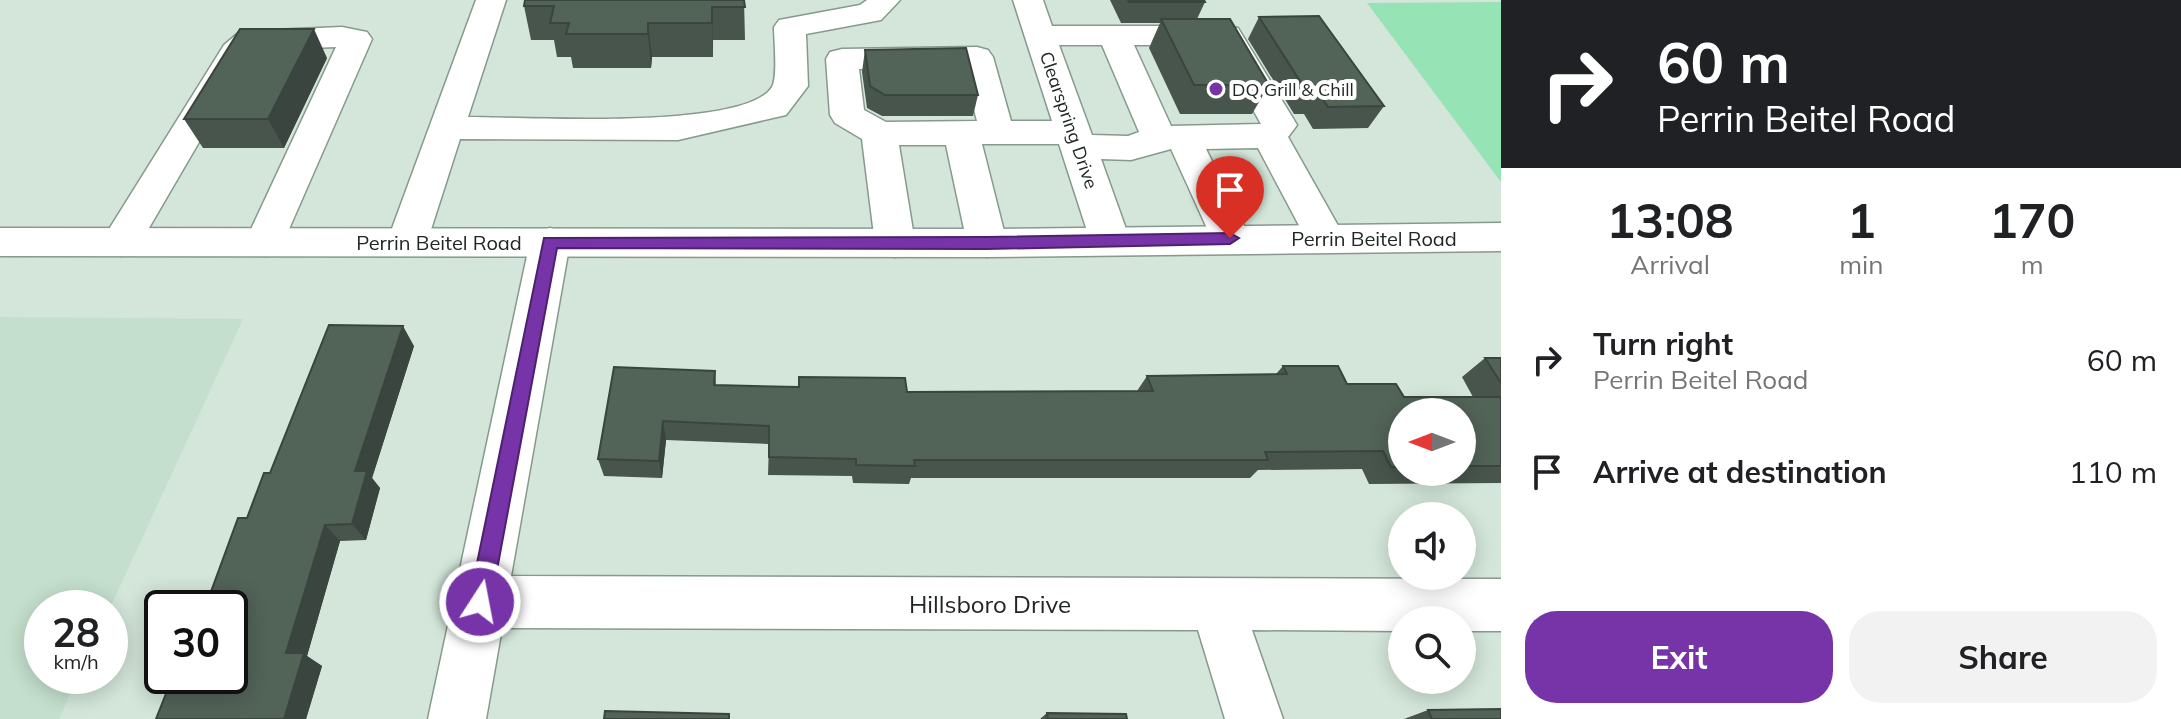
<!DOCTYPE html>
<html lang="en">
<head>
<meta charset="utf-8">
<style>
  :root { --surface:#fff; --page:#f2f2f2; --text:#202124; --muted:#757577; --accent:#7734a8 }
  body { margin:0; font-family:Mulish,sans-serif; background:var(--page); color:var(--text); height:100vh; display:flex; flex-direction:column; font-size:30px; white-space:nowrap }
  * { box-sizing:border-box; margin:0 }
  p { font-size:26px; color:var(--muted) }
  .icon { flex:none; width:44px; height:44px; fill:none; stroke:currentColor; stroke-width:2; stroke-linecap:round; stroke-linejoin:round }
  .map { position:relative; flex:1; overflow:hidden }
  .drawer { display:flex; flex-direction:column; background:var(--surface); width:680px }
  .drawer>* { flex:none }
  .top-card { background:#202124; color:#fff; overflow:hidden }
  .needle { width:52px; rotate:270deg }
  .fabs { position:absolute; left:1388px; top:398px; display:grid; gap:16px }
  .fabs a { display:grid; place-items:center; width:88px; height:88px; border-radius:50%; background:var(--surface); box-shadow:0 4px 20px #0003; font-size:40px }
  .speed { position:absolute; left:24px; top:590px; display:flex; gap:16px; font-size:40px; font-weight:700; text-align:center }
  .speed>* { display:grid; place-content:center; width:104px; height:104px; border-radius:50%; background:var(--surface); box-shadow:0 4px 20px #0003; line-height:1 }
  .speed small { font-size:20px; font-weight:400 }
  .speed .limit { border:4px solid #111; border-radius:12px; background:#fff; color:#111 }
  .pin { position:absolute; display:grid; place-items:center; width:68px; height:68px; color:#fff; margin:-82px -34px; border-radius:50% 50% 50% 0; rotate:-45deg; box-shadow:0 0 8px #0007 }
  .pin .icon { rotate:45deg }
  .me { position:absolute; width:88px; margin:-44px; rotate:11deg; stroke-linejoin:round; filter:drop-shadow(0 0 6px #0008) }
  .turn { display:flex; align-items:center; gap:28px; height:168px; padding:0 24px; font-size:36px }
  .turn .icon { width:104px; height:104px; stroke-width:2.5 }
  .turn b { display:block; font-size:56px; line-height:68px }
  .eta { display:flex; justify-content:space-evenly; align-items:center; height:136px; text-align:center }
  .eta b { font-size:48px; font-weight:700; line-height:56px }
  .action { display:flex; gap:16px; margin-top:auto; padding:16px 24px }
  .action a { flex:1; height:92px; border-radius:32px; background:var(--accent); color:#fff; font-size:32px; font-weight:700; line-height:92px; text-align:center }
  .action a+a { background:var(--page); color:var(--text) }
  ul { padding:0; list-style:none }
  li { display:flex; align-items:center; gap:24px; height:112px; padding:0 24px }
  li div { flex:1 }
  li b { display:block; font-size:30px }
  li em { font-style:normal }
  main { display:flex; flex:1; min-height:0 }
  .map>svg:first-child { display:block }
  .built { fill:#c4dfcd }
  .green { fill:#96e3b5 }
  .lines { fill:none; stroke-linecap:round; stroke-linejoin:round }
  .minor-casing { stroke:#86998d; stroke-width:3 }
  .major-casing { stroke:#86998d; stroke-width:3 }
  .minor { fill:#fff; fill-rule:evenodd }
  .major { fill:#fff; fill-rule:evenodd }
  .wall { fill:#47554c; fill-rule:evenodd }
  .shaded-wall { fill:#39453e }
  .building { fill:#526358; stroke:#39453e; stroke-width:2 }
  .route { fill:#7734a8; stroke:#4d226d; stroke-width:2 }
  .poi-dot { fill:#7734a8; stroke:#fff; stroke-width:3 }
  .labels { text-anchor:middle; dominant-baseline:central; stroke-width:8; stroke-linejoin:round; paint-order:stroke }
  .far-poi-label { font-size:18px; fill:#202723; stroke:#fff; text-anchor:start }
  .far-street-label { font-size:18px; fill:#202723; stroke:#fff }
  .street-label { font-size:20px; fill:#202723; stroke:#fff }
  .near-street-label { font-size:24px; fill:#202723; stroke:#fff }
</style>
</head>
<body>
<main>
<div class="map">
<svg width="1501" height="719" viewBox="0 0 1501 719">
  <rect width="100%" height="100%" fill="#d3e6d9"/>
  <!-- built -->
  <path class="built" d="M0,317L243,319L110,608H42V676H78L59,719H0Z"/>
  <!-- green -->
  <path class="green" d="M1501,2V182L1367,3Z"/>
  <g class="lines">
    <!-- minor casing -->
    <g class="minor-casing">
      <path id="minor" d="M476,0H506L468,117C522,117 745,131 772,87C778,77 774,41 774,27L779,20L860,5L867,0H900L881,20L806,34L808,86L786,115L678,140L460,139L427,242L421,252L407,256L393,252L387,242Z
        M1013,0H1043L1052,26H1227L1238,28L1297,125L1288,137L1345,238L1339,248L1325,252L1311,248L1258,148L1206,149L1250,238L1244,248L1230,252L1216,248L1171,149L1131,160L1101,159L1130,240L1124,250L1110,254L1096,250L1090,240L1059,144H982L1007,243L1001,253L987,257L973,253L967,243L946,145H899L915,243L909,253L895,257L881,253L875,243L862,139L835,123L830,115L826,59L830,52L842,49L977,47L988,50L993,57L1011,121H1052ZM1059,45H1102L1139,132L1128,136L1092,135ZM1134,45H1217L1261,124L1171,126ZM963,67L977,121L886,122L864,110L859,69Z
        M342,27L367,32L372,39L279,252L265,256L251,252L245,242L336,47L256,50L248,58L135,252L121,256L107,252L101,242L224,45L237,34L248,31Z
        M550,228L564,232L570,242L511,576L1501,579V631H1462V620H1402V631L1252,630L1283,719H1225L1198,630L502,628L486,719H428L530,242L536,232Z"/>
    </g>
    <!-- major casing -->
    <g class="major-casing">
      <path id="major" d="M1501,223V251L987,257L0,256V228L987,229Z"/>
    </g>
    <!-- minor -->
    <use href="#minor" class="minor"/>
    <!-- major -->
    <use href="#major" class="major"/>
  </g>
  <!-- wall -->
  <path class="wall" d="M744,0L745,40H713V57H652L651,68H573L571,57H557L554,40H531L524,6Z
    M1110,0H1204L1205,2L1197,19L1269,85L1252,114H1180L1149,48L1160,23H1121Z
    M1259,17L1384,106L1368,128L1313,129L1304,114H1294L1248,39Z
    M865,50L978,95L973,116H882L867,108L862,72Z
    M327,58L284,148H203L184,119Z
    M414,346L372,478L380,488L366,540L340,541L307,656L322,666L306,719H156L230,676L247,518Z
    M1485,358H1501V483L1369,484L1362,469L1258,470L1250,478H911L909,484L853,483L852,476L768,475L769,444L666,440L662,478L604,476L598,459L715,371L716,385L798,387L799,377L907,392L1137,391L1147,376L1276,374L1283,366L1347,384L1404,397H1473L1462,377ZM1402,412H1462V472H1402Z
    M1428,710L1501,719H1404Z
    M1047,713L1127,719H1040Z"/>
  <!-- shaded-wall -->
  <path class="shaded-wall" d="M712,7L713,40V57L712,23Z
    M648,23L652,57L651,68L648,34Z
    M314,29L327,58L284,148L268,119Z
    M403,326L414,346L372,478L380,488L366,540L352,524L355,471Z
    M663,421L666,440L662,478L659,461Z
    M325,525L340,541L307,656L322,666L306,719H284L286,653Z"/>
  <!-- building -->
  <path class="building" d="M525,0H744L745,7H712V23H648V34H566L569,23H550L554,6H524Z
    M1128,0H1204L1205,2H1129Z
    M1319,16L1384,106L1328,107L1318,92H1307L1259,17Z
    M1161,19H1230L1269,85H1194Z
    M240,29H314L268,119H184Z
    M966,48L978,95H885L870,86L865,50Z
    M329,325L403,326L355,471H367L352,524L325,525L286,653H304L284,719H156L173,676H230V608H205L238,518H247L264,473H270Z
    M1485,358H1501V383Z
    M1283,366H1338L1347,384H1396L1404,397H1501V466H1462V412H1402V467H1391L1383,451L1265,452L1268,460H914L915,466L856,465V459L769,457V426L663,421L659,461L598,459L614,367L715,371L714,385L799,387V377L905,378L907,392L1153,391L1147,376L1287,374Z
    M1501,709V719H1432L1428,710Z
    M605,711L729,714V719H604Z
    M1047,713L1126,714L1127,719H1048Z"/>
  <!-- route -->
  <path class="route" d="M1230,233L1239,238L1230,244L987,249L557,248L491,602L487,610L480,613L472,610L469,602L544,238L987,237Z"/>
  <!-- markers -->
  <circle class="poi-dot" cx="1216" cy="89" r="8"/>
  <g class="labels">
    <!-- far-poi labels -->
    <g class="far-poi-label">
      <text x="1232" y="89">DQ Grill &amp; Chill</text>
    </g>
    <!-- far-street labels -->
    <g class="far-street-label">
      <text transform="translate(1069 120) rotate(71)">Clearspring Drive</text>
    </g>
    <!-- street labels -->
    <g class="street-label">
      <text x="1374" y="238">Perrin Beitel Road</text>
      <text x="439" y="242">Perrin Beitel Road</text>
    </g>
    <!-- near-street labels -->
    <g class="near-street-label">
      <text x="990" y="604">Hillsboro Drive</text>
    </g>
  </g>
</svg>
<div class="fabs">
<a><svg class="needle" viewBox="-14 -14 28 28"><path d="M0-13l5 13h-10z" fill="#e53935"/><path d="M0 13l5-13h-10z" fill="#757577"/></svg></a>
<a><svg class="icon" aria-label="sound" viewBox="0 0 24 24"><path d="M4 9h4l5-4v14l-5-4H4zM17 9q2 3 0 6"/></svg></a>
<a><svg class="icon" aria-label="search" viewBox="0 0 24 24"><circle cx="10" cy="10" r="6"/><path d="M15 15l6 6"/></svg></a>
</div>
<div class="speed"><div>28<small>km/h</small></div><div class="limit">30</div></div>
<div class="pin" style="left:1230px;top:238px;background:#d93025"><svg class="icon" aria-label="arrive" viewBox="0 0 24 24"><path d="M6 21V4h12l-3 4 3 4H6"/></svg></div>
<svg class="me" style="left:480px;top:602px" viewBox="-20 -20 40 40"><circle r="17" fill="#7734a8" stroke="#fff" stroke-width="3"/><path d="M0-11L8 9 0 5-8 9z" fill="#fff"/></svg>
</div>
<section class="drawer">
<div class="top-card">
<div class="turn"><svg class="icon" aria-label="right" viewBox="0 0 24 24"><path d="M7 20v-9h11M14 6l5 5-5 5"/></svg><div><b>60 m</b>Perrin Beitel Road</div></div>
</div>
<div class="eta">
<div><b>13:08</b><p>Arrival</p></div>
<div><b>1</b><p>min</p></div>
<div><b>170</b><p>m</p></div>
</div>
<ul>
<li><svg class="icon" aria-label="right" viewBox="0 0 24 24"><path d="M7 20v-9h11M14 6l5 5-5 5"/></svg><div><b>Turn right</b><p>Perrin Beitel Road</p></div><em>60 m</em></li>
<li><svg class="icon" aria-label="arrive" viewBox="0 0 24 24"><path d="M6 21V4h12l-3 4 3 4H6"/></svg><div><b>Arrive at destination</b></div><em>110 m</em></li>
</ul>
<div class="action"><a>Exit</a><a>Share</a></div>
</section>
</main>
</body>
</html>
